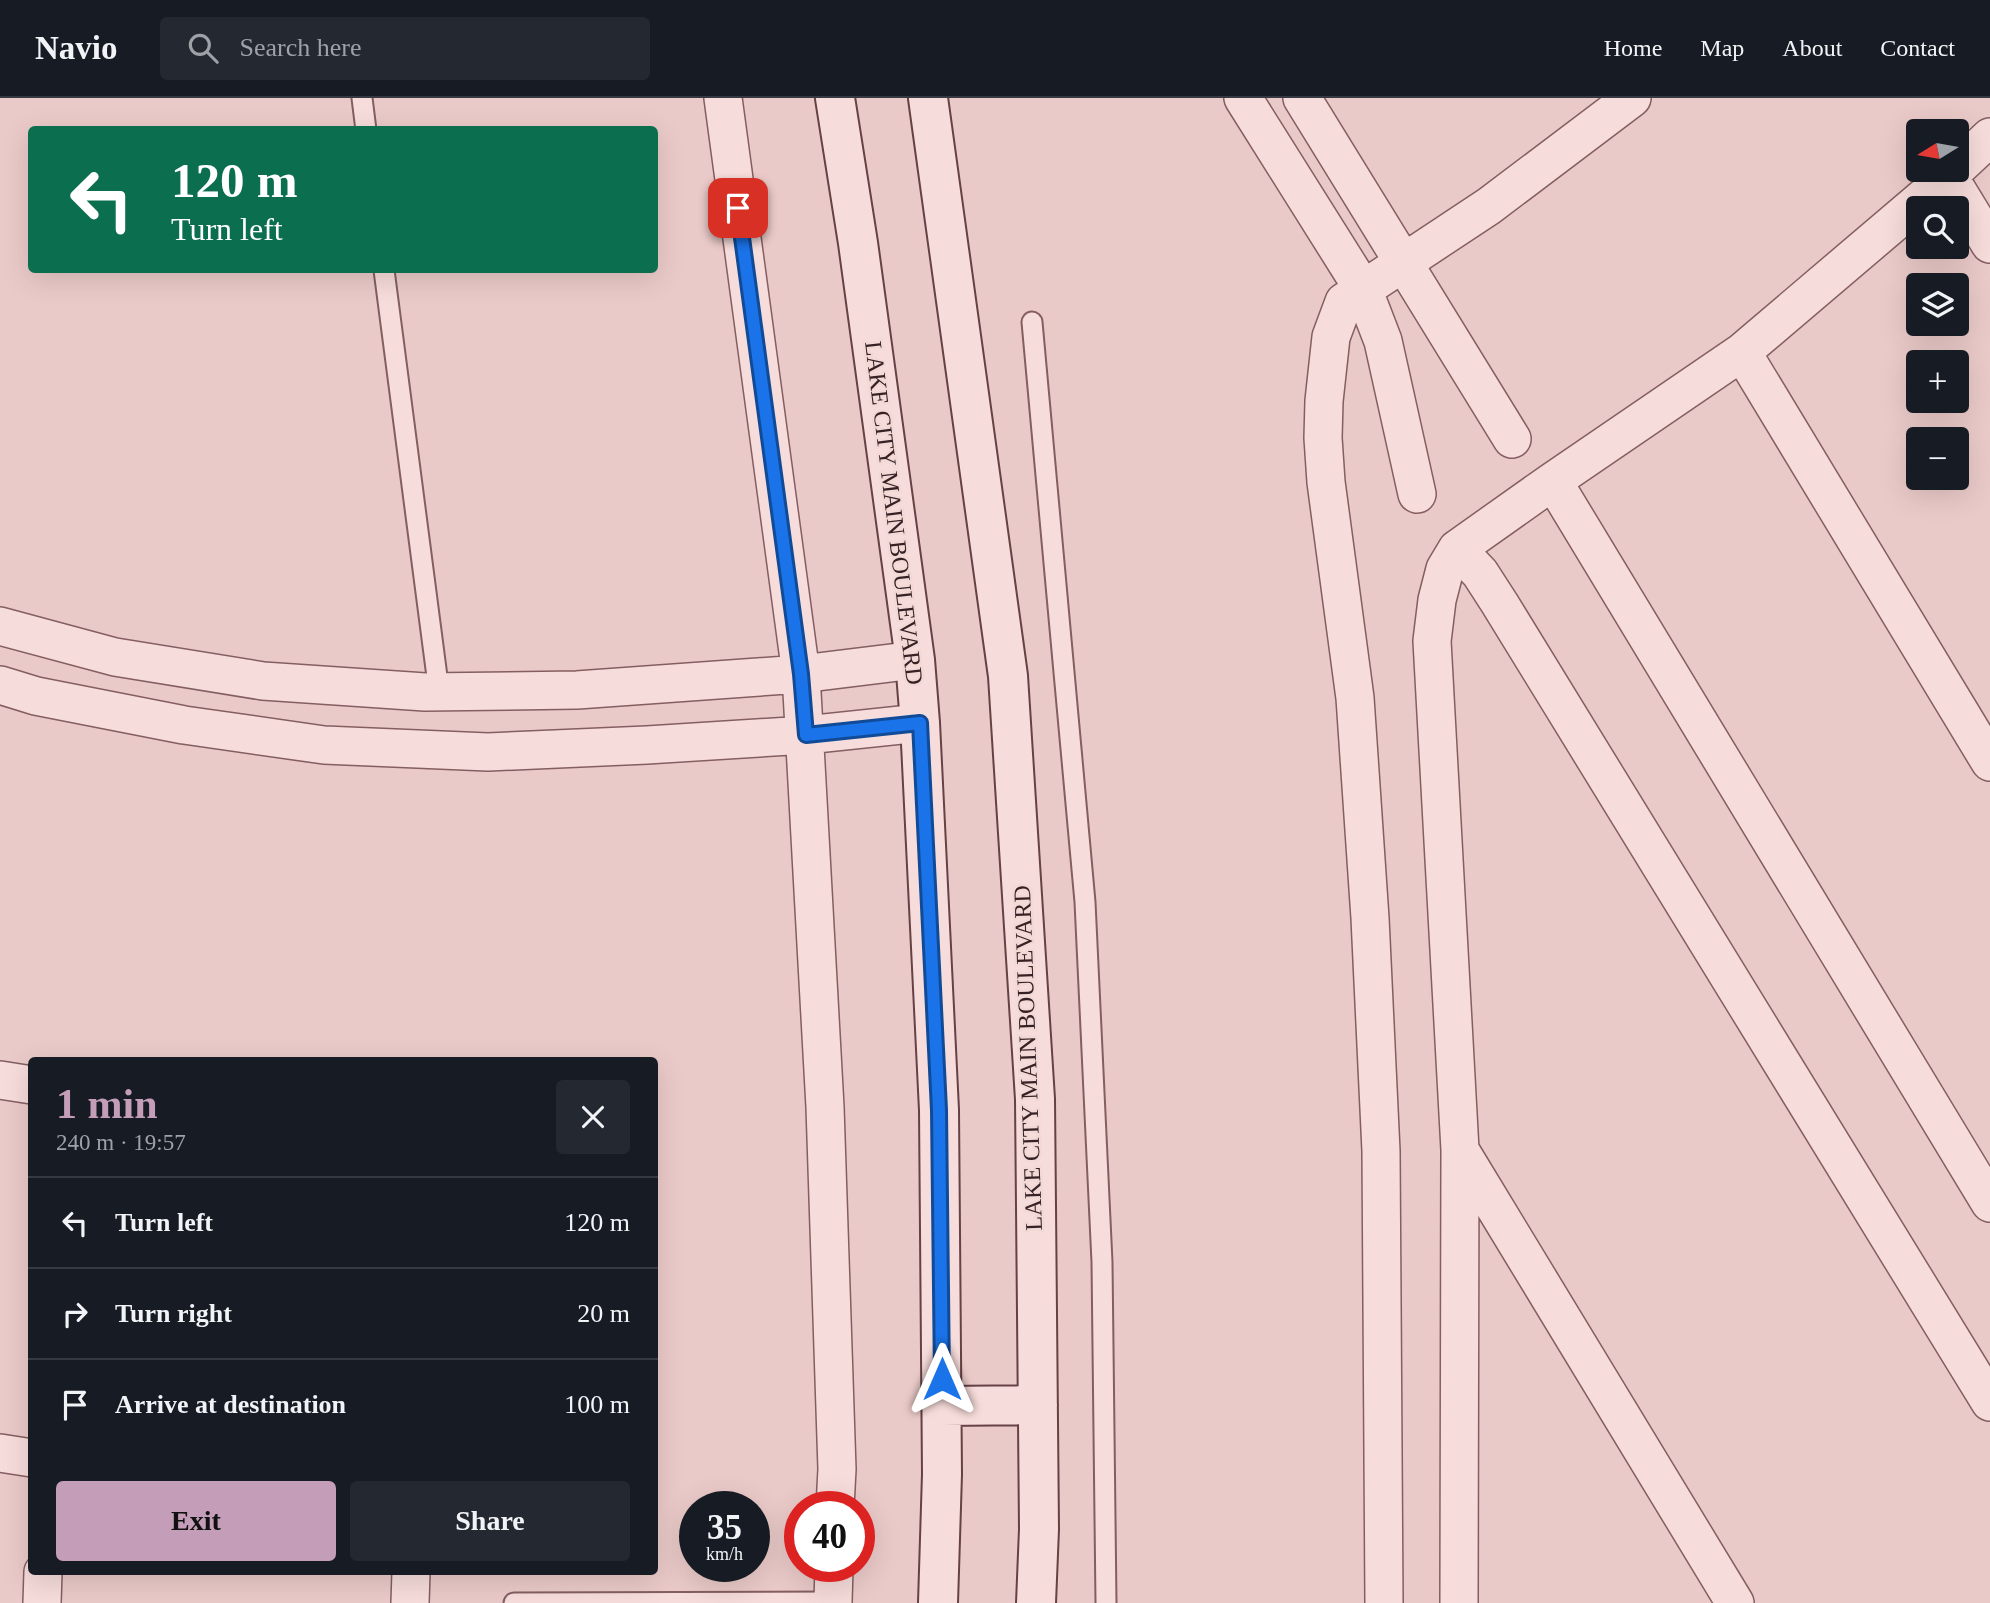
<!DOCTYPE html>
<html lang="en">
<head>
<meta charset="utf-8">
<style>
  :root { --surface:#171b24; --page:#242831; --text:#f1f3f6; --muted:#9ea1a6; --line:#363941; --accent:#c49db8 }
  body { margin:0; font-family:"Times New Roman",serif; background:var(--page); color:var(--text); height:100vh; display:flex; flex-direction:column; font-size:26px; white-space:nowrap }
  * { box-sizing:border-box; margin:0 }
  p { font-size:23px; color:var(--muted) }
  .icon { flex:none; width:38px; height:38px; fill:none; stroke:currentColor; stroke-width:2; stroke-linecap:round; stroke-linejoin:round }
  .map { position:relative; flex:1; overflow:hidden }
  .panel { position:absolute; left:28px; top:959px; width:630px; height:518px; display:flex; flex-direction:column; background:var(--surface); border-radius:7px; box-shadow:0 7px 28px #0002 }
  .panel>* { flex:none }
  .hud { position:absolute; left:28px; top:28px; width:630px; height:147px; border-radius:7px; box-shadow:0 7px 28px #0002; background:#0b6e4f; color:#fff; overflow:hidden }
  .needle { width:46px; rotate:259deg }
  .controls { position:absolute; left:1906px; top:21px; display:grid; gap:14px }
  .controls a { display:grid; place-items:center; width:63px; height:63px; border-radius:7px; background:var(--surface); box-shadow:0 7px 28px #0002; font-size:35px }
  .speed { position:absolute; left:679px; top:1393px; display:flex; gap:14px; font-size:35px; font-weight:700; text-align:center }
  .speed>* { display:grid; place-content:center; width:91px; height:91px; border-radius:50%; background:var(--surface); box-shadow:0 7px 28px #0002; line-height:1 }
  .speed small { font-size:18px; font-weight:400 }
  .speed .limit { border:10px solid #d22; background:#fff; color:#111 }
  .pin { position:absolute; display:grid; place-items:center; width:60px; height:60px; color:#fff; margin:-30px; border-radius:14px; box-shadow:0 4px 10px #0006 }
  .me { position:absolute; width:77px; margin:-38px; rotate:0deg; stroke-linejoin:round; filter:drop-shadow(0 0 5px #0008) }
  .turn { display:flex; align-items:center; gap:24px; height:147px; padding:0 28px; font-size:32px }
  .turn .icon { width:91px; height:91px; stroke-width:2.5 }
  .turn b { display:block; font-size:49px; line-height:60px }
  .round { display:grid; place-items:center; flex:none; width:74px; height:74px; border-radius:7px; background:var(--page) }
  .summary { display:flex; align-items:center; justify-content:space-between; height:119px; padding:0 28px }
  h1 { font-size:42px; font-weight:700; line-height:52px; color:var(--accent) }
  .button { display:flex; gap:14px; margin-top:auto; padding:14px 28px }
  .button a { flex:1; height:80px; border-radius:7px; background:var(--accent); color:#111; font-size:28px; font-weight:700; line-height:80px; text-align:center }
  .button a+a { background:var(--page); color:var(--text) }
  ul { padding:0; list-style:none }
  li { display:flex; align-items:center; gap:21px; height:91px; padding:0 28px; border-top:2px solid var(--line) }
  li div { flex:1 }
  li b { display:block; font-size:26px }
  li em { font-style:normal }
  header { display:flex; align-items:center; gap:42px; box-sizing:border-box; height:98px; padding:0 35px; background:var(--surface); border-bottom:2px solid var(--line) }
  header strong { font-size:33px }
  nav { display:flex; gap:38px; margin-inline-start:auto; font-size:24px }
  .search { width:490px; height:63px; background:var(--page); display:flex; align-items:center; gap:18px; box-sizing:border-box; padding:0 24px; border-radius:7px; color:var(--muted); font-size:26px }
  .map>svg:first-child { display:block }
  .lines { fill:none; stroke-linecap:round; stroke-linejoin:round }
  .lane-casing { stroke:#845e62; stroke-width:23 }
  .street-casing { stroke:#845e62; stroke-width:40 }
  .secondary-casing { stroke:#664146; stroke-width:42 }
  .lane { stroke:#f6dcda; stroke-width:19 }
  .street { stroke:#f6dcda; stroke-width:37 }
  .secondary { stroke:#f6dcda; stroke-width:38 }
  .route-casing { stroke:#114b97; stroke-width:18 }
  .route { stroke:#1a73e8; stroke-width:12 }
  .labels { text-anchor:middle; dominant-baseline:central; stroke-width:5; stroke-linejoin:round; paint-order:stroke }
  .street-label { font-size:24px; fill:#362124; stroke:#f2d9d6 }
</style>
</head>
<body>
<header>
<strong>Navio</strong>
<div class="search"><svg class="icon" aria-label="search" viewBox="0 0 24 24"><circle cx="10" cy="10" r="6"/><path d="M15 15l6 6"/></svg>Search here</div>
<nav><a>Home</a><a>Map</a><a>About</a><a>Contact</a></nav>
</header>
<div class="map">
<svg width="1990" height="1505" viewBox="0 0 1990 1505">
  <rect width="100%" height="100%" fill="#eacac8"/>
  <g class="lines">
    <!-- lane casing -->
    <g class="lane-casing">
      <path id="lane" d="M362,0L366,32
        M384,172L439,594
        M1032,224L1085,804L1102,1164L1106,1505
        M514,1505L833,1504"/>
    </g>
    <!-- street casing -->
    <g class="street-casing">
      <path id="street" d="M723,0L801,576L825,1009L837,1371L835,1409
        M1243,0L1363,191L1383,243L1417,396
        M1302,0L1512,341
        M1956,71L1990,39
        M1949,79L1990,146
        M1742,254L1990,664
        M1553,383L1990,1105
        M1457,451L1480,475L1500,506L1990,1304
        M0,528L115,559L263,583L425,594L577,592L801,576L915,562
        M0,587L36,598L184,627L324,647L488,654L647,647L806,637L920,625
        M0,982L32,987
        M1460,1052L1735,1505
        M0,1355L32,1360
        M42,1505L43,1474
        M410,1505L411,1474
        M833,1505L834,1468
        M1384,1505L1381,1053L1370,820L1355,600L1326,384L1323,340L1324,303L1331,239L1344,204L1489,108L1632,0
        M1459,1505L1460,1052L1432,543L1437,502L1445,471L1457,451L1553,383L1742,254L1956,72"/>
    </g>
    <!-- secondary casing -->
    <g class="secondary-casing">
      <path id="secondary" d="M835,0L858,145L915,562L920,625L939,1012L942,1376L938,1505
        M928,0L1008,578L1035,1001L1039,1431L1036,1505
        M942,1308L1038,1307"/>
    </g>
    <!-- lane -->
    <use href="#lane" class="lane"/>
    <!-- street -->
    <use href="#street" class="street"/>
    <!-- secondary -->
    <use href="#secondary" class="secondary"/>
  </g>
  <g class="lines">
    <!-- route casing -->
    <g class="route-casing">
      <path id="route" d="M738,110L801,576L806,637L920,625L939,1012L942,1281"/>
    </g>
    <!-- route -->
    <use href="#route" class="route"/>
  </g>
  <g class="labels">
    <!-- street labels -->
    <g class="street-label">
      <text transform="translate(894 415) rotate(83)">LAKE CITY MAIN BOULEVARD</text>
      <text transform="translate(1028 960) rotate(-92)">LAKE CITY MAIN BOULEVARD</text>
    </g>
  </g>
</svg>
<div class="controls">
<a><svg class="needle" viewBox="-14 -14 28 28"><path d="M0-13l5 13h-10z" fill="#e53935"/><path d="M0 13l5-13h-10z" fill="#9ea1a6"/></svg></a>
<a><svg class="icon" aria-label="search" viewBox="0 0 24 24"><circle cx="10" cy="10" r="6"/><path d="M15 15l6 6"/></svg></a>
<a><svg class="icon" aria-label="layers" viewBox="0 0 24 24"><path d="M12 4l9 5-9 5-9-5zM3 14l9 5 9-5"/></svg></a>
<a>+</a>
<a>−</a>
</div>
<div class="speed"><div>35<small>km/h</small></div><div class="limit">40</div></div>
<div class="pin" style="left:738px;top:110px;background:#d93025"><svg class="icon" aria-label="arrive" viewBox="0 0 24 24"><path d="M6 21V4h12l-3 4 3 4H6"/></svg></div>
<svg class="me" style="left:942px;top:1281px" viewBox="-20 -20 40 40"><path d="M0-17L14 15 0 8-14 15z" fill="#1a73e8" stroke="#fff" stroke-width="4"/></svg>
<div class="hud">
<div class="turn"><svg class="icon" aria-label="left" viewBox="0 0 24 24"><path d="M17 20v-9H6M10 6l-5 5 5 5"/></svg><div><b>120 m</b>Turn left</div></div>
</div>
<section class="panel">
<div class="summary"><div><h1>1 min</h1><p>240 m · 19:57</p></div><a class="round"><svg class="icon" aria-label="close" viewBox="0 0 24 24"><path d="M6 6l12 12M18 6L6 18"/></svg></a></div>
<ul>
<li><svg class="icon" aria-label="left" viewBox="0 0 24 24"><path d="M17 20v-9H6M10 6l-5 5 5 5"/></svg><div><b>Turn left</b></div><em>120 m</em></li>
<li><svg class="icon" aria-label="right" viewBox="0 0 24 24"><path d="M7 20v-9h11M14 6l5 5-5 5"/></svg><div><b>Turn right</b></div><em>20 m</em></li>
<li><svg class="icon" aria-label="arrive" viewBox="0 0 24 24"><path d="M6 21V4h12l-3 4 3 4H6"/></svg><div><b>Arrive at destination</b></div><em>100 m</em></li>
</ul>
<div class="button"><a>Exit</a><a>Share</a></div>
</section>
</div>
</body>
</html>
